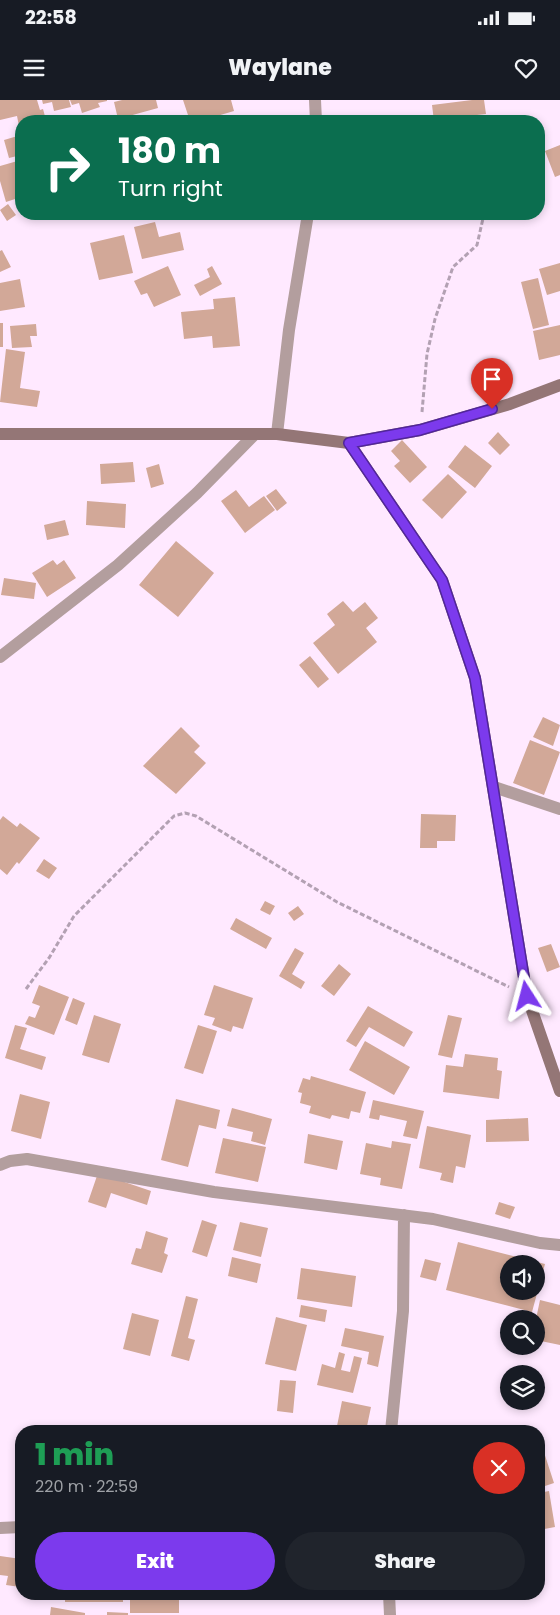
<!DOCTYPE html>
<html lang="en">
<head>
<meta charset="utf-8">
<style>
  :root { --surface:#171b24; --page:#20242c; --text:#f1f3f6; --muted:#9ea1a6; --accent:#7c3aed }
  body { margin:0; font-family:Poppins,sans-serif; background:var(--page); color:var(--text); height:100vh; display:flex; flex-direction:column; font-size:19px; white-space:nowrap }
  * { box-sizing:border-box; margin:0 }
  p { font-size:16px; color:var(--muted) }
  .icon { flex:none; width:28px; height:28px; fill:none; stroke:currentColor; stroke-width:2; stroke-linecap:round; stroke-linejoin:round }
  .map { position:relative; flex:1; overflow:hidden }
  .side { position:absolute; left:15px; top:1325px; width:530px; height:175px; display:flex; flex-direction:column; background:var(--surface); border-radius:20px; box-shadow:0 2px 8px #0003 }
  .side>* { flex:none }
  .top-card { position:absolute; left:15px; top:15px; width:530px; height:105px; border-radius:20px; box-shadow:0 2px 8px #0003; background:#0b6e4f; color:#fff; overflow:hidden }
  .fabs { position:absolute; left:500px; top:1155px; display:grid; gap:10px }
  .fabs a { display:grid; place-items:center; width:45px; height:45px; border-radius:50%; background:var(--surface); box-shadow:0 2px 8px #0003; font-size:25px }
  .pin { position:absolute; display:grid; place-items:center; width:42px; height:42px; color:#fff; margin:-51px -21px; border-radius:50% 50% 50% 0; rotate:-45deg; box-shadow:0 0 5px #0007 }
  .pin .icon { rotate:45deg }
  .me { position:absolute; width:55px; margin:-28px; rotate:351deg; stroke-linejoin:round; filter:drop-shadow(0 0 4px #0008) }
  .turn { display:flex; align-items:center; gap:18px; height:105px; padding:0 20px; font-size:22px }
  .turn .icon { width:65px; height:65px; stroke-width:2.5 }
  .turn b { display:block; font-size:35px; line-height:42px }
  .round { display:grid; place-items:center; flex:none; width:52px; height:52px; border-radius:26px; background:var(--page) }
  .summary { display:flex; align-items:center; justify-content:space-between; height:85px; padding:0 20px }
  h1 { font-size:30px; font-weight:800; line-height:38px; color:#1e9e55 }
  .button { display:flex; gap:10px; margin-top:auto; padding:10px 20px }
  .button a { flex:1; height:58px; border-radius:30px; background:var(--accent); color:#fff; font-size:20px; font-weight:800; line-height:58px; text-align:center }
  .button a+a { background:var(--page); color:var(--text) }
  .status { display:flex; justify-content:space-between; align-items:center; height:35px; padding:0 25px; background:var(--surface); direction:ltr }
  .status svg { height:14px; fill:currentColor }
  header { display:flex; justify-content:space-between; align-items:center; height:65px; padding:0 20px; background:var(--surface); font-size:22px; font-weight:800 }
  .map>svg:first-child { display:block }
  .building { fill:#d2a898; fill-rule:evenodd }
  .lines { fill:none; stroke-linecap:round; stroke-linejoin:round }
  .path { stroke:#b3a1b3; stroke-width:3; stroke-dasharray:5 2.5; stroke-linecap:butt }
  .street { stroke:#b39e9e; stroke-width:12 }
  .secondary { stroke:#947676; stroke-width:12 }
  .route-casing { stroke:#51269a; stroke-width:12 }
  .route { stroke:#7c3aed; stroke-width:9 }
</style>
</head>
<body>
<div class="status"><b>22:58</b><svg viewBox="0 0 49 12"><path d="M0 12V9h3v3zM5 12V6h3v6zM10 12V3h3v9zM15 12V0h3v12zM26 1h20v11H26zM47 4h2v5h-2z"/></svg></div>
<header><svg class="icon" aria-label="menu" viewBox="0 0 24 24"><path d="M4 6h16M4 12h16M4 18h16"/></svg>Waylane<svg class="icon" aria-label="heart" viewBox="0 0 24 24"><path d="M12 20l-8-8c-3-5 5-10 8-4 3-6 11-1 8 4z"/></svg></header>
<div class="map">
<svg width="560" height="1515" viewBox="0 0 560 1515">
  <rect width="100%" height="100%" fill="#ffe9ff"/>
  <!-- building -->
  <path class="building" d="M0,0H37L40,10L43,9L46,20L21,21L19,26L17,16L0,20Z
    M42,0H69L71,7L54,11L52,2L43,4Z
    M70,0H107V1L98,3L100,7L82,13L79,3L72,5Z
    M122,0H156L158,8L118,19L114,2Z
    M183,0H231L234,11L200,21H190Z
    M472,0H484L486,14L450,18L451,21H434L432,5Z
    M21,35V55L9,58L4,40Z
    M560,45V75L555,77L545,51Z
    M21,60V97L6,102L0,81V66Z
    M8,104L16,115L7,121L0,110Z
    M155,122L159,137L180,132L184,150L142,159L134,127Z
    M124,135L133,173L99,180L90,143Z
    M2,150L11,167L0,172V151Z
    M560,163V191L547,195L539,169Z
    M168,166L181,195L154,207L147,193L141,195L134,181Z
    M212,166L222,184L200,196L194,185L210,177L207,169Z
    M538,178L549,225L533,229L521,182Z
    M20,179L25,207L0,211V183Z
    M235,197L240,246L213,248L212,236L184,239L181,212L214,209L213,199Z
    M0,223H3V247H0Z
    M36,224L37,236H30L32,247L12,248L10,226Z
    M560,225V255L539,260L533,231Z
    M6,249L25,252L20,288L40,291L37,307L0,302Z
    M498,332L510,345L500,355L488,343Z
    M402,340L427,367L410,383L394,366L400,361L391,351Z
    M465,345L492,366L475,388L448,367Z
    M133,362L135,382L101,384L100,364Z
    M159,364L164,384L151,388L146,368Z
    M448,374L467,392L442,419L422,400Z
    M276,389L287,403L277,411L266,396Z
    M236,390L249,407L264,396L275,410L245,433L221,401Z
    M87,401L126,404L125,428L86,425Z
    M65,420L69,435L47,440L44,425Z
    M176,441L214,473L178,517L139,485Z
    M53,460L57,465L64,460L76,478L47,497L32,473Z
    M4,478L36,483L34,499L1,495Z
    M343,501L353,512L365,502L378,518L366,528L377,542L338,574L313,543L335,525L327,514Z
    M310,556L329,579L318,588L299,565Z
    M543,617L560,625L553,646L533,637Z
    M181,627L200,646L194,652L206,663L176,694L143,666Z
    M530,640L560,652L544,695L513,683Z
    M421,714L456,715L455,741H437V748H420Z
    M3,716L17,727L20,723L40,738L19,764L17,762L7,775L0,769V720Z
    M44,759L57,768L49,779L36,771Z
    M265,801L275,806L270,815L260,810Z
    M298,806L304,814L294,821L288,813Z
    M236,818L272,838L266,849L230,829Z
    M551,844L560,867L547,872L538,848Z
    M295,848L304,853L292,874L305,882L301,889L279,876Z
    M339,864L351,874L334,896L321,886Z
    M39,885L69,897L54,935L25,924L29,916L35,918L40,906L32,903Z
    M214,885L253,898L243,929L233,926L231,932L212,925L215,918L204,915Z
    M73,898L85,903L77,925L65,920Z
    M368,906L413,932L404,947L369,927L356,947L346,941Z
    M94,915L121,924L109,963L82,955Z
    M448,915L462,918L452,958L438,955Z
    M15,925L27,928L20,949L46,957L42,970L5,958Z
    M198,925L217,931L203,974L184,968Z
    M365,941L410,967L394,995L349,970Z
    M465,954L498,958L497,970L502,971L499,999L443,992L446,965L463,967Z
    M311,976L366,992L360,1013L351,1011L349,1019L332,1015L330,1019L309,1013L311,1006L300,1003L302,993L298,992L303,978L310,980Z
    M20,994L50,1002L41,1039L11,1031Z
    M176,999L220,1010L216,1029L199,1025L188,1067L161,1060Z
    M373,1000L424,1011L417,1039L403,1036L407,1021L380,1015L379,1020L369,1018Z
    M232,1008L272,1019L265,1045L251,1041L253,1032L227,1026Z
    M528,1018L529,1041L486,1042V1020Z
    M427,1026L471,1035L465,1068L456,1066L453,1083L440,1080L442,1073L419,1068Z
    M308,1034L343,1041L337,1070L304,1063Z
    M223,1038L266,1047L258,1082L215,1073Z
    M392,1041L411,1044L402,1089L380,1085L381,1078L360,1074L366,1043L391,1048Z
    M98,1073L151,1091L147,1105L111,1093L106,1108L88,1102Z
    M499,1102L515,1107L510,1119L495,1114Z
    M202,1120L217,1125L207,1157L192,1152Z
    M240,1122L268,1128L261,1157L233,1150Z
    M146,1131L168,1138L164,1153L168,1155L162,1173L131,1164L136,1148L141,1149Z
    M458,1142L545,1164L532,1212L446,1190ZM509,1164H536V1191H509Z
    M232,1157L261,1164L257,1183L228,1176Z
    M425,1159L441,1163L436,1181L420,1177Z
    M301,1168L356,1176L352,1207L297,1199Z
    M186,1196L198,1199L188,1238L195,1240L189,1261L171,1256Z
    M540,1200L560,1205V1245L536,1240V1219Z
    M301,1205L327,1210L325,1222L299,1217Z
    M132,1213L159,1220L150,1256L123,1249Z
    M276,1217L307,1225L296,1271L265,1264Z
    M345,1228L384,1236L378,1267L367,1264L369,1252L341,1246Z
    M339,1252L345,1254L341,1270L350,1272L354,1256L362,1258L353,1293L317,1285L322,1264L335,1268Z
    M280,1280L296,1281L293,1313L277,1311Z
    M342,1301L371,1307L366,1331H347V1328L337,1326Z
    M539,1337L554,1383L539,1388Z
    M549,1391L555,1427L539,1430V1393Z
    M0,1456L21,1459L20,1487L6,1485L8,1476L0,1475Z
    M65,1494H123V1502H65Z
    M130,1494H152V1500H162V1494H179V1513H130Z
    M51,1507L85,1513V1515H50Z
    M107,1512L128,1513V1515H107Z"/>
  <g class="lines">
    <!-- path -->
    <path class="path" d="M422,312L427,254L435,219L453,167L477,145L484,114
      M26,889L49,858L74,816L174,716L185,713L196,716L337,802L509,887"/>
    <!-- street -->
    <path class="street" d="M315,0L316,21
      M277,334L289,230L308,114
      M0,557L118,465L197,393L253,336
      M494,687L560,709
      M0,1065L10,1061L27,1059L214,1092L433,1119L540,1143L560,1145
      M391,1331L403,1211L404,1115
      M0,1428L21,1427
      M389,1494L390,1515"/>
    <!-- secondary -->
    <path class="secondary" d="M0,334H277L349,343L420,330L510,304L560,285
      M349,343L442,480L475,578L527,896L560,991"/>
  </g>
  <g class="lines">
    <!-- route casing -->
    <g class="route-casing">
      <path id="route" d="M492,309L420,330L349,343L442,480L475,578L527,896"/>
    </g>
    <!-- route -->
    <use href="#route" class="route"/>
  </g>
</svg>
<div class="fabs">
<a><svg class="icon" aria-label="sound" viewBox="0 0 24 24"><path d="M4 9h4l5-4v14l-5-4H4zM17 9q2 3 0 6"/></svg></a>
<a><svg class="icon" aria-label="search" viewBox="0 0 24 24"><circle cx="10" cy="10" r="6"/><path d="M15 15l6 6"/></svg></a>
<a><svg class="icon" aria-label="layers" viewBox="0 0 24 24"><path d="M12 4l9 5-9 5-9-5zM3 14l9 5 9-5"/></svg></a>
</div>
<div class="pin" style="left:492px;top:309px;background:#d93025"><svg class="icon" aria-label="arrive" viewBox="0 0 24 24"><path d="M6 21V4h12l-3 4 3 4H6"/></svg></div>
<svg class="me" style="left:527px;top:896px" viewBox="-20 -20 40 40"><path d="M0-17L14 15 0 8-14 15z" fill="#7c3aed" stroke="#fff" stroke-width="4"/></svg>
<div class="top-card">
<div class="turn"><svg class="icon" aria-label="right" viewBox="0 0 24 24"><path d="M7 20v-9h11M14 6l5 5-5 5"/></svg><div><b>180 m</b>Turn right</div></div>
</div>
<section class="side">
<div class="summary"><div><h1>1 min</h1><p>220 m · 22:59</p></div><a class="round" style="background:#d93025;color:#fff"><svg class="icon" aria-label="close" viewBox="0 0 24 24"><path d="M6 6l12 12M18 6L6 18"/></svg></a></div>
<div class="button"><a>Exit</a><a>Share</a></div>
</section>
</div>
</body>
</html>
